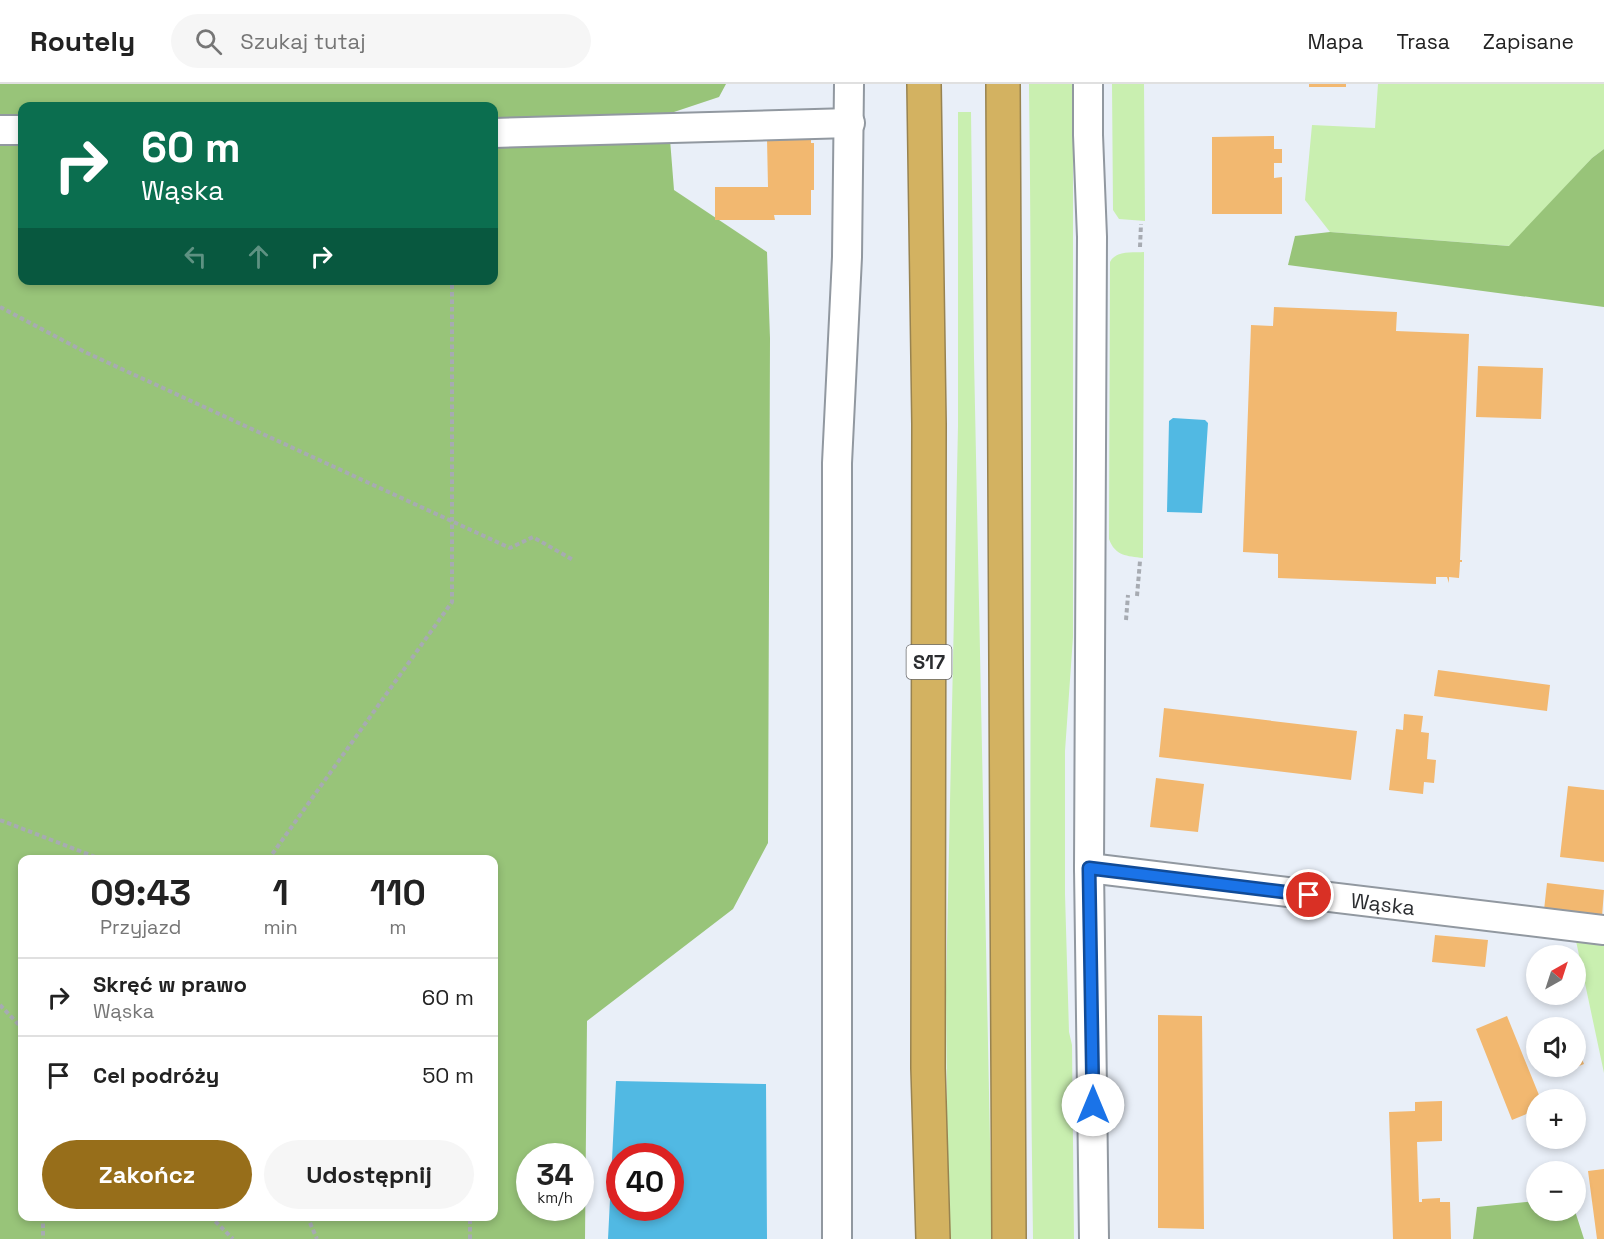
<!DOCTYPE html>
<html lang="pl">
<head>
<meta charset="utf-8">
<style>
  :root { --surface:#fff; --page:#f6f6f6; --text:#222; --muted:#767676; --line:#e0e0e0; --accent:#976e1a }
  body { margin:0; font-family:"Space Grotesk",sans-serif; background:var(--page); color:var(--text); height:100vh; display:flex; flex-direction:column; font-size:22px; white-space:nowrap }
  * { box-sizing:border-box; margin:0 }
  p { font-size:20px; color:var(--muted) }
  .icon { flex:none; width:33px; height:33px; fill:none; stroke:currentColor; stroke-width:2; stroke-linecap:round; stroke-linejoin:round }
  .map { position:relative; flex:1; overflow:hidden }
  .panel { position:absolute; left:18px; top:771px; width:480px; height:366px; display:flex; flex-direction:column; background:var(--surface); border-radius:12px; box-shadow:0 3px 9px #0003 }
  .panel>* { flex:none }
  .top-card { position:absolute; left:18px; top:18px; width:480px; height:183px; border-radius:12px; box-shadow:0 3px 9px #0003; background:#0b6e4f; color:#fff; overflow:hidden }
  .needle { width:39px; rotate:39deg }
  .buttons { position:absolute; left:1526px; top:861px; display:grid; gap:12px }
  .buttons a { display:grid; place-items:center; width:60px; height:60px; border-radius:50%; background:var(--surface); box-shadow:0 3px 9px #0003; font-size:30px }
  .speed { position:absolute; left:516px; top:1059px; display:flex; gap:12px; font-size:30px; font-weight:700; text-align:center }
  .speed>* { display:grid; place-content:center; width:78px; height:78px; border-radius:50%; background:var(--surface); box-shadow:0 3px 9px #0003; line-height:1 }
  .speed small { font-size:15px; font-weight:400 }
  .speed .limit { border:9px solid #d22; background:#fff; color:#111 }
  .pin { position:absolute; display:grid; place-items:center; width:51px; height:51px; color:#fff; margin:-26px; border:3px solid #fff; border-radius:50%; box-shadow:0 2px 6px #0007 }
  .me { position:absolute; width:66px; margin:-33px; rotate:0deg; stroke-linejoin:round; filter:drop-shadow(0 0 4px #0008) }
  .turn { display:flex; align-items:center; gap:21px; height:126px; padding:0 24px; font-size:27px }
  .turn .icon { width:78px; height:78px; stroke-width:2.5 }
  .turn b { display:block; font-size:42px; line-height:51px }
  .lanes { display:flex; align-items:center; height:57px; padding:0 24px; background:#0003; justify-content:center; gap:30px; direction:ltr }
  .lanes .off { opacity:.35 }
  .eta { display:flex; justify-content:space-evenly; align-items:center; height:102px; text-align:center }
  .eta b { font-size:36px; font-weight:700; line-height:42px }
  .button { display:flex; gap:12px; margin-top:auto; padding:12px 24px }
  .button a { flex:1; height:69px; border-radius:36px; background:var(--accent); color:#fff; font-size:24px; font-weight:700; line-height:69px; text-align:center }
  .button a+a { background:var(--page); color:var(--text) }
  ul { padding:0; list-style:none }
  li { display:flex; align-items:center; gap:18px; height:78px; padding:0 24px; border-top:2px solid var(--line) }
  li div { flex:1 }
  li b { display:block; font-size:22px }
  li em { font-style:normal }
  header { display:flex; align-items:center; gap:36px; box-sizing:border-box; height:84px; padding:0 30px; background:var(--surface); border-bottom:2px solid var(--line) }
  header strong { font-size:28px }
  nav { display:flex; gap:33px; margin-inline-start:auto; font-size:21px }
  .search { width:420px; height:54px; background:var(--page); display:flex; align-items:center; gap:15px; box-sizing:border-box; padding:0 21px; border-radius:33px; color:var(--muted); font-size:22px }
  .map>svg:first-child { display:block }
  .green { fill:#c9efb0 }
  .forest { fill:#98c479; fill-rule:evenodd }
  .water { fill:#51b9e3; fill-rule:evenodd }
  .building { fill:#f2b870 }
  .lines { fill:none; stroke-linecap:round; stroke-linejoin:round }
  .minor-casing { stroke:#9198a0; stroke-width:32 }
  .highway-casing { stroke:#988350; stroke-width:36 }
  .path { stroke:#a7abb2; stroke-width:4; stroke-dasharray:4.5 3; stroke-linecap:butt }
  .minor { stroke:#fff; stroke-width:28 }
  .highway { stroke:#d3b261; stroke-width:33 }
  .route-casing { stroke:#114b97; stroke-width:15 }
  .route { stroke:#1a73e8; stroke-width:10 }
  .labels { text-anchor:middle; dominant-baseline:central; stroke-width:5; stroke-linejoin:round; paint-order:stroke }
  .shield { fill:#fff; stroke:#6b6c6e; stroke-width:1.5 }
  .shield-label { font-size:20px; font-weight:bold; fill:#2b2d30 }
  .street-label { font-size:21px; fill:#2b2d30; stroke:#fff }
</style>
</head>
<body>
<header>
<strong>Routely</strong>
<div class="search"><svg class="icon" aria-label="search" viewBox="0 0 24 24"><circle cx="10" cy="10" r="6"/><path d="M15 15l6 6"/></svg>Szukaj tutaj</div>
<nav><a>Mapa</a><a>Trasa</a><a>Zapisane</a></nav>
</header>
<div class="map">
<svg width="1604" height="1155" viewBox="0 0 1604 1155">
  <rect width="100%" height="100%" fill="#e9eff8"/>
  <!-- green -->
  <path class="green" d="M1029,0H1073V553L1065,667V810L1069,948L1072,961L1074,1155H1033C1027,770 1034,385 1029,0Z
    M1112,0H1144L1145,137L1119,135L1113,126Z
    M1378,0H1604V65L1592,74L1510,162L1330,148L1305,116L1312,41L1375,44Z
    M958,28H971L974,274L992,1155H948L946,906L958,342Z
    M1144,168L1143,474C1127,472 1115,472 1109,455L1110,178C1116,166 1132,169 1144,168Z
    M1576,857L1604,860V989Z"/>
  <!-- forest -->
  <path class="forest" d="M0,0H726L719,13L668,30L674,106L767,168L770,254L768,759L733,825L587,937L585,1155H0ZM22,22H494V196H22ZM22,776H494V1132H22ZM530,1072H580V1124H530Z
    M1604,65V223L1288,181L1295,152L1330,148L1509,162L1592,74Z
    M1536,1117V1126L1575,1127L1584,1155H1473L1477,1123Z"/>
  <!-- water -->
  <path class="water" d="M1173,334L1205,336L1208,339L1202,429L1167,428L1169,337Z
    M616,997L766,1000L767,1155H608ZM620,1072H670V1124H620Z"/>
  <!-- building -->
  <path class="building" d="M1309,0H1346V3H1309Z
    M811,51V59H814V106H811V131H774L775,136H715V103H768L767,55Z
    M1274,52V65H1282V79H1274V94L1282,93V130H1212V53Z
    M1274,223L1397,228L1396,247L1469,250L1460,476H1462V478H1460L1459,494L1449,493V499L1447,493H1436V500L1278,494V470L1243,468L1251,241L1273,242Z
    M1478,282L1543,284L1541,335L1476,333Z
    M1438,586L1550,601L1547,627L1434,612Z
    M1164,624L1357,647L1351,696L1159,673Z
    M1404,630L1423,632L1421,648L1429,649L1427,675L1436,676L1434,699L1424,698L1423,710L1389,706L1396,645L1403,646Z
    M1156,694L1204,700L1198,748L1150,743Z
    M1568,702L1604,706V778L1560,773Z
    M1547,799L1604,806L1602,833L1544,826Z
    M1435,851L1488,856L1485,883L1432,878Z
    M1158,931L1202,932L1204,1145L1158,1144Z
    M1507,932L1541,1016H1536V1026L1512,1036L1476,945Z
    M1575,958L1584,980L1559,990L1555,982H1575Z
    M1442,1017V1057L1417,1058L1419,1118H1422V1115L1440,1114V1118H1450L1451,1155H1393L1389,1028L1415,1027V1018Z
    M1604,1085V1155H1597L1588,1087Z"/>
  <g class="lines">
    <!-- minor casing -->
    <g class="minor-casing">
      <g id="minor">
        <path d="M1088,0V51L1092,153L1089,784L1094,1155"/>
        <path d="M0,46H22"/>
        <path d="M494,49L850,39"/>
        <path id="s1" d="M1089,784L1604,846"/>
        <path d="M837,1155V379L847,173L849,0"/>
      </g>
    </g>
    <!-- highway casing -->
    <g class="highway-casing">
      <path id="highway" d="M924,0L929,340L928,984L933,1155
        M1003,0L1009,1155"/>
    </g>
    <!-- path -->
    <path class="path" d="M1140,163L1141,140
      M0,223L87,269L510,464L533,453L573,476
      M1137,512L1140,477
      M1126,536L1128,511
      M0,736L103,776
      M268,776L452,518V196
      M0,921L22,944
      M43,1132V1155
      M210,1132L233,1155
      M307,1132L317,1155
      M470,1155V1132"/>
    <!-- minor -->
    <use href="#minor" class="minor"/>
    <!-- highway -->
    <use href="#highway" class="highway"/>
  </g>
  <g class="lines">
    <!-- route casing -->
    <g class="route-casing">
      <path id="route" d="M1093,1021L1089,784L1309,811"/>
    </g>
    <!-- route -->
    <use href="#route" class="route"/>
  </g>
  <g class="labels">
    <!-- shield labels -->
    <rect class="shield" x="906.5" y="561" width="45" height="34" rx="4.5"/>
    <g class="shield-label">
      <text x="929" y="578">S17</text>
    </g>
    <!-- street labels -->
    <g class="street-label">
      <text stroke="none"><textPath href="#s1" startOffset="296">Wąska</textPath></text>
    </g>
  </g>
</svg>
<div class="buttons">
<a><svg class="needle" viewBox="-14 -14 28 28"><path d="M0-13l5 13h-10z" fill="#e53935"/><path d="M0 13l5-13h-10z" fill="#767676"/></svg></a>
<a><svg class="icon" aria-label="sound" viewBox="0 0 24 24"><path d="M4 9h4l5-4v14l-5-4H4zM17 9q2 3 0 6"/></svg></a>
<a>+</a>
<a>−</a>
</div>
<div class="speed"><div>34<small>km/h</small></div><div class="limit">40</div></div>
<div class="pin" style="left:1309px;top:811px;background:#d93025"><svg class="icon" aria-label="arrive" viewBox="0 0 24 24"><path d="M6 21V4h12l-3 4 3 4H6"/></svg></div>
<svg class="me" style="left:1093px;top:1021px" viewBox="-20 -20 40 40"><circle r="19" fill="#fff"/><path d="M0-13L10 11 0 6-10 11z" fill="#1a73e8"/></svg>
<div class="top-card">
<div class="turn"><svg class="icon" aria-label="right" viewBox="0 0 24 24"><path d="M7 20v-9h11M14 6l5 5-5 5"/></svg><div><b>60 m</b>Wąska</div></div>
<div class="lanes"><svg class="icon off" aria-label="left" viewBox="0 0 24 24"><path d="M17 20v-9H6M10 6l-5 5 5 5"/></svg><svg class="icon off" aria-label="ahead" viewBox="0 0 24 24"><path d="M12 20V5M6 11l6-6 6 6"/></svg><svg class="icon" aria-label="right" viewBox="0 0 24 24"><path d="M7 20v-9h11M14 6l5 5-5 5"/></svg></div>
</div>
<section class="panel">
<div class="eta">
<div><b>09:43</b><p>Przyjazd</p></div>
<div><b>1</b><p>min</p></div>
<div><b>110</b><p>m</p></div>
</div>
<ul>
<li><svg class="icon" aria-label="right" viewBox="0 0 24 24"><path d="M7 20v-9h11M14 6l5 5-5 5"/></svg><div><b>Skręć w prawo</b><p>Wąska</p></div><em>60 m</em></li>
<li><svg class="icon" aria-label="arrive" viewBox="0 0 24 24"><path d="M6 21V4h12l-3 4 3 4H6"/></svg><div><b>Cel podróży</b></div><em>50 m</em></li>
</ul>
<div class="button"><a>Zakończ</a><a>Udostępnij</a></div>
</section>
</div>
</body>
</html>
